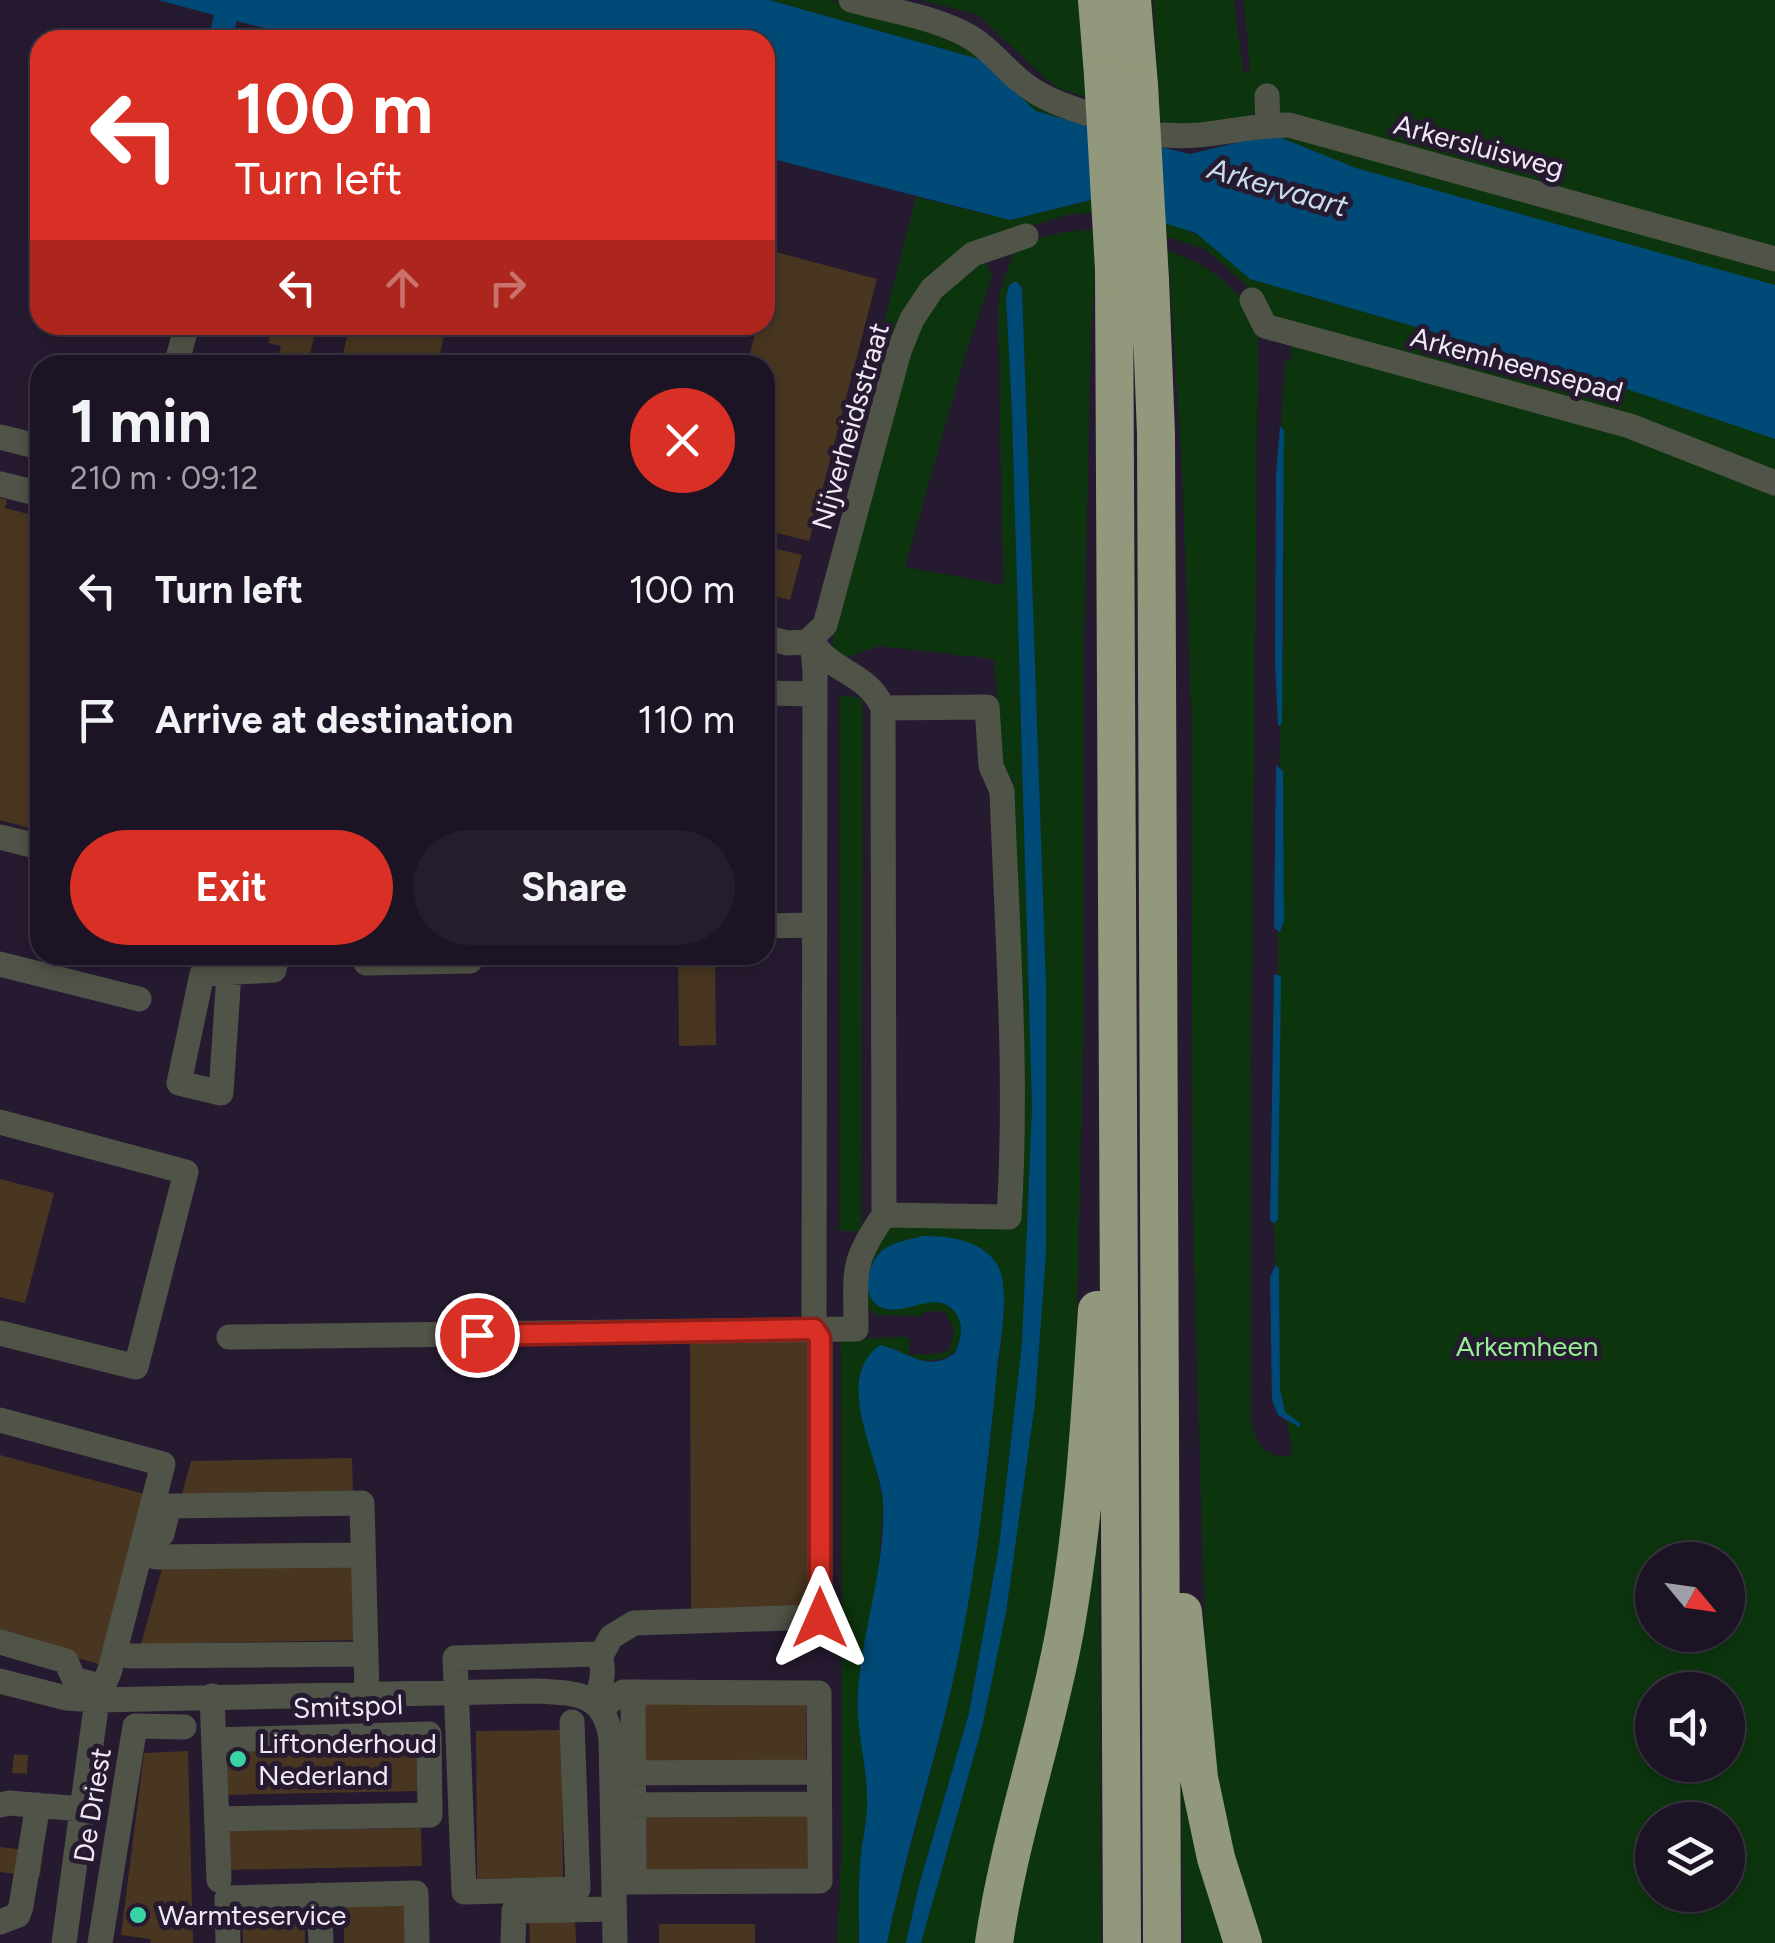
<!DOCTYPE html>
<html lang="en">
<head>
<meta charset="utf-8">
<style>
  :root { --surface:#1c1424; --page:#251d2c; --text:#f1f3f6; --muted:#a09ea6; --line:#3a3341; --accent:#d93025 }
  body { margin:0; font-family:Figtree,sans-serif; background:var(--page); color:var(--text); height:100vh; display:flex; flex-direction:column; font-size:38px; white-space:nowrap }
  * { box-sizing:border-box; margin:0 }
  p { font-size:32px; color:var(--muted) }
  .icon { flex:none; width:55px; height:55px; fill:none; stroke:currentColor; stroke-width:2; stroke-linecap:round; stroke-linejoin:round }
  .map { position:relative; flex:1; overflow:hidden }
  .side { position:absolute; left:30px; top:355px; width:745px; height:610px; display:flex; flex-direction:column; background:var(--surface); border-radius:30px; box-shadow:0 5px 15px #0003,0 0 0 2px var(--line) }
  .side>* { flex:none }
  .banner { position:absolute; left:30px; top:30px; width:745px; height:305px; border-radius:30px; box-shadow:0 5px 15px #0003,0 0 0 2px var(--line); background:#d93025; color:#fff; overflow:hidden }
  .needle { width:65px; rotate:119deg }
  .buttons { position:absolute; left:1635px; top:1542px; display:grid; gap:20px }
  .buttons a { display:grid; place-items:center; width:110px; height:110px; border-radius:50%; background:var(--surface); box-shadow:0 5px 15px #0003,0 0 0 2px var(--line); font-size:50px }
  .pin { position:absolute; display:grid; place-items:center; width:85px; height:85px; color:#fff; margin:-42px; border:5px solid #fff; border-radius:50%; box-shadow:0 2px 10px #0007 }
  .me { position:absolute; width:110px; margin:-55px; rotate:0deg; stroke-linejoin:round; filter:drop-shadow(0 0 8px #0008) }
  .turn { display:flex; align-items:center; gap:35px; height:210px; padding:0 40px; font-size:45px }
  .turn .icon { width:130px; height:130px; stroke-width:2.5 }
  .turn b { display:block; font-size:70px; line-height:85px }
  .lanes { display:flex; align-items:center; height:95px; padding:0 40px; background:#0003; justify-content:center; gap:50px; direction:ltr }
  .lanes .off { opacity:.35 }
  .round { display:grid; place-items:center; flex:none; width:105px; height:105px; border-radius:52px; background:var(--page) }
  .head { display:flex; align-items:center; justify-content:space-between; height:170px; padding:0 40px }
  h1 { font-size:60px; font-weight:700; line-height:75px }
  .action { display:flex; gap:20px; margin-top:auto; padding:20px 40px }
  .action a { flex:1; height:115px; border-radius:60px; background:var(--accent); color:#fff; font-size:40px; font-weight:700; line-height:115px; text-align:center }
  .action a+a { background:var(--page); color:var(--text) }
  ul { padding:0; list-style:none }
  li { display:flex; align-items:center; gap:30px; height:130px; padding:0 40px }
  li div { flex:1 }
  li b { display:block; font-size:38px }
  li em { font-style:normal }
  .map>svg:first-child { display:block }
  .green { fill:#0c350e; fill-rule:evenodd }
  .water { fill:#004a77 }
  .building { fill:#483620 }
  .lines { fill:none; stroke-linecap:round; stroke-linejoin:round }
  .minor { stroke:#505347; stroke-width:25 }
  .highway { stroke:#92987b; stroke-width:38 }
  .highway-bridge { stroke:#92987b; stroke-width:38 }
  .route-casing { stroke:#8d1f18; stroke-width:25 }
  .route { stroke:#d93025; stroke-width:18 }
  .poi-dot { fill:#39d4a5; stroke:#261a30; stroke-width:4 }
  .labels { text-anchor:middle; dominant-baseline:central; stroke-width:10; stroke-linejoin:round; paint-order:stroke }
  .street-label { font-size:28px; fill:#f0e8f7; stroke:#261a30 }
  .park-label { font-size:28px; fill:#94ee92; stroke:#261a30 }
  .poi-label { font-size:28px; fill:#f0e8f7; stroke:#261a30; text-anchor:start }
  .water-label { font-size:30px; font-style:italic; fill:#c9dcec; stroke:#261a30 }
</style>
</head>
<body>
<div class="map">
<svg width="1775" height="1943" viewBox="0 0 1775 1943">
  <rect width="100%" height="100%" fill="#261a30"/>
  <!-- green -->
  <path class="green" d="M769,0H831L963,40L1087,125L1036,111L979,59Z
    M922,0H1078L1086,97L1061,89L1046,79L978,15Z
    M1153,0H1234L1243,72L1250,70L1244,0H1775V1943H1259L1229,1848L1207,1706L1193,1225L1191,706L1182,470L1168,251C1208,263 1241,289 1258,327L1251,1072V1418C1255,1444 1262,1455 1289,1457L1292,1448L1280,1389L1279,1268L1275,1266L1274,1223L1278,1219V932L1282,931L1284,921L1283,771L1279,765L1284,632V430L1281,426L1285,362L1291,357L1290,325L1269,312L1246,285L1205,249L1091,213L1067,215L995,237L886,356L876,354L916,197L1010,220L1091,200L1167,222L1207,239L1260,106L1248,119L1161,128ZM1652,1560H1728V1635H1652ZM1652,1690H1728V1765H1652ZM1652,1820H1728V1895H1652Z
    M1093,230C1095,265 1095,294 1091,328L1084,642V1012L1074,1436L1060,1571L977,1943H921L982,1727L1006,1613L1035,1403L1046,1253V985L1022,288L1016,281L1009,285L1006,299L1012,411L1032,1108L1022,1344L999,1546L969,1713L918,1889L906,1943H887C907,1848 938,1757 957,1662C976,1569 988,1476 996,1382C1000,1344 1015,1287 989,1256L893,1244L876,1257L886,1310C904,1310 925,1298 942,1303C979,1315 966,1391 890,1347L868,1358L861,1378L860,1402L883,1501L879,1566L857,1696L868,1803L860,1867L858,1943H837L842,1842L841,1339L909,1337L910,1355L943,1353L950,1349L954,1330L944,1311L923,1312L922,1316L877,1315L865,1307L864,1266L892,1223L1019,1228L1022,1091L1013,782L1002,763L994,659L879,646L847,657L837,654L832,643L915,334L938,295L985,260L992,277L966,352L905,567L1003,585L998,305L1000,291L1017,244L1063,232Z
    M839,695L861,698L863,708L861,1231H839Z
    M1099,1478L1101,1943H1000Z
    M1180,1735L1233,1943H1184Z"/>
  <!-- water -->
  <path class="water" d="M158,0H769L979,59L1036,111L1165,148L1190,154L1264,136L1279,137L1356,168L1775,285V439L1600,380L1250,279L1196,233L1091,200L1010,220L765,157V40H311L237,21L231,40H208L214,15Z
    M1016,281L1022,288L1046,985V1253L1035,1403L1006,1613L982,1727L921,1943H906L918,1889L969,1713L999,1546L1022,1344L1032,1108L1012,411L1006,299L1009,285Z
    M1280,426L1284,430L1282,724L1278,726L1275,664L1276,474Z
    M1276,765L1283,771L1284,921L1280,932L1274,928Z
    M1274,974L1281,976L1278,1220L1274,1223L1270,1220Z
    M922,1236C949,1236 980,1239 997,1264C1011,1287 1000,1343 997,1370C988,1468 977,1566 957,1663C937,1757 906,1849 887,1943H859C859,1918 858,1892 860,1867C861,1844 868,1821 867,1798C867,1763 855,1727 858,1692C862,1629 886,1567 883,1503C881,1458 831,1381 880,1345C907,1351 928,1374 955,1353C961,1340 964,1328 957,1315C938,1286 907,1317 883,1308C858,1299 867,1261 884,1249C895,1241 910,1240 922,1236Z
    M1275,1266L1279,1268L1280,1389L1285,1412L1301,1424L1299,1427L1278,1415L1272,1400L1270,1277Z"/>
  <!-- building -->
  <path class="building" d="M776,252L877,279L809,541L765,530V365H747L757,325H765V295Z
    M273,325H297L316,330L307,365H276L281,346L268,343Z
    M350,325H447L437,365H340Z
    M0,498L7,500L5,508L40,517V820L37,830L0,820Z
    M765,546L802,555L790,600L765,594Z
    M678,955H715L716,1045L679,1046Z
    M0,1179L54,1193L25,1303L0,1297Z
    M690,1340H811L813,1612H691Z
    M0,1455L152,1496L107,1666L0,1638Z
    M352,1458L353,1491L182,1494L191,1461Z
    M354,1565L355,1640L141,1644L162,1568Z
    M806,1701V1761L643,1763V1703Z
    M562,1730L563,1878L477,1879L476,1731Z
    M420,1747L421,1791L223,1795L222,1751Z
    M188,1751L193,1943H151L150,1939L121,1935L144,1753Z
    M14,1754L28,1755L27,1774L12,1773Z
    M807,1809V1869L644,1871V1811Z
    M421,1828L422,1866L224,1870V1831Z
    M0,1847L43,1852L40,1877L0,1872Z
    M405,1896L407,1943H344L343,1898Z
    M304,1899L305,1943H243L242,1901Z
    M575,1917L576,1943H530L529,1918Z
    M659,1924H755V1943H659Z"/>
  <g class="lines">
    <!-- minor -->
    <path class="minor" d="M851,0C890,11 936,17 970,37C991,49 1004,69 1023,83C1042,98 1064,106 1086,113
      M1267,96L1268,125
      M1164,135C1211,139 1243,125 1289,125L1775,259
      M1252,300L1265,326L1630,426L1775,483
      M176,365L187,325
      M0,437L40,447
      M0,484L40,494
      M765,637L787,643L807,642L825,625L899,351L912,319L932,289L973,254L1026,236
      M812,640C828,672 867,671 883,708L987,707L991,766L1002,791C1007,933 1018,1075 1009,1217L884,1215L883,708
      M765,693L815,694
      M0,837L40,847
      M765,926L814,925
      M366,955V963L470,961V955
      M0,964L139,999
      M229,973L221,1093L179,1083L202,974L274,970L277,955
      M0,1122L186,1172L136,1367L0,1333
      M229,1337L856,1329C856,1271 850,1264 884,1215
      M0,1420L163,1464L110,1670L97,1700L64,1943
      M162,1534L169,1506L362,1503L367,1693
      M156,1557L363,1555
      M0,1642L66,1661L74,1679L104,1687
      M129,1656L366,1654
      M601,1656L611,1637L634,1623L820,1617V1337L814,1329L815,671L812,640
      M0,1681L66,1698L97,1700L538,1691C577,1693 605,1693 611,1739L615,1943
      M633,1692L634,1882
      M212,1696L219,1880
      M601,1708L623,1692L819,1693L820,1881L614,1882
      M572,1722L578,1889L464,1892L455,1658L598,1654C606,1666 602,1688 594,1701
      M214,1740L429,1734L430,1815L217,1819
      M612,1773L819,1772
      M0,1805L9,1803L82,1809
      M613,1805L819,1804
      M319,1895L321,1943
      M0,1922L18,1915L21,1906L38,1805
      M100,1943L135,1726L184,1727
      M228,1943L227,1898L416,1893L417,1943
      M513,1943L514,1911L614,1909"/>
    <!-- highway -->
    <path class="highway" d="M1097,0L1103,75
      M1132,0L1139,85
      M1114,270L1122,1943
      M1150,280L1156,434L1157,672L1162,1943
      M1183,1612L1199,1778L1216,1858L1243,1943
      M994,1943C1009,1837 1046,1735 1065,1630C1084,1524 1090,1418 1097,1310"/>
    <!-- highway-bridge -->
    <path class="highway-bridge" d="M1103,75L1114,270
      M1139,85L1150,280"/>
  </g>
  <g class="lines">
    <!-- route casing -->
    <g class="route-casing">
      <path id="route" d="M477,1335L814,1329L820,1338V1618"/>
    </g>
    <!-- route -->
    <use href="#route" class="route"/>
  </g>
  <!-- markers -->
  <g class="poi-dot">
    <circle cx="238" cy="1759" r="10"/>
    <circle cx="138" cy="1915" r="10"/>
  </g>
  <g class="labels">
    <!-- street labels -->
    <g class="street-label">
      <text transform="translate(1479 146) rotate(15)">Arkersluisweg</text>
      <text transform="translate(1517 364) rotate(15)">Arkemheensepad</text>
      <text transform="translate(850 426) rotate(-74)">Nijverheidsstraat</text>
      <text transform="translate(348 1706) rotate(-2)">Smitspol</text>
      <text transform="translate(92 1805) rotate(-81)">De Driest</text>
    </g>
    <!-- park labels -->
    <g class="park-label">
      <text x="1527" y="1346">Arkemheen</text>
    </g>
    <!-- poi labels -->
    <g class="poi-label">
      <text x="258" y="1743">Liftonderhoud<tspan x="258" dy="32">Nederland</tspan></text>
      <text x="158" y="1915">Warmteservice</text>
    </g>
    <!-- water labels -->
    <g class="water-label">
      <text transform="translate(1278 187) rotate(16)">Arkervaart</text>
    </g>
  </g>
</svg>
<div class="buttons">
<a><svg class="needle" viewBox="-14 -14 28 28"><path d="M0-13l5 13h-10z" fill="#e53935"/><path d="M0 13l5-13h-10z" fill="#a09ea6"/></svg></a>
<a><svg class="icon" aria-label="sound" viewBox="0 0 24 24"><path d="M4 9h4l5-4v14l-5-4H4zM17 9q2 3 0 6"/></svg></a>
<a><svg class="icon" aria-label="layers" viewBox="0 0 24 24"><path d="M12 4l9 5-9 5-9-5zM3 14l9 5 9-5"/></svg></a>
</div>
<div class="pin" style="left:477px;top:1335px;background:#d93025"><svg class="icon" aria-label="arrive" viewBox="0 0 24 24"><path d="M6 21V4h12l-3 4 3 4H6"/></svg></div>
<svg class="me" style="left:820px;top:1618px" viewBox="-20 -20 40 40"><path d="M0-17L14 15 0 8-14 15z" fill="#d93025" stroke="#fff" stroke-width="4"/></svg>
<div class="banner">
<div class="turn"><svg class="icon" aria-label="left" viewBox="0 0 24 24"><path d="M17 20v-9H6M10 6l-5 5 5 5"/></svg><div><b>100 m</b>Turn left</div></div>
<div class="lanes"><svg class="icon" aria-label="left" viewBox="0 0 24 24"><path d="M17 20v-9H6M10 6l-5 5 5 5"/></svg><svg class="icon off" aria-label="ahead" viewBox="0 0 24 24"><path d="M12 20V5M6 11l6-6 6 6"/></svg><svg class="icon off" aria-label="right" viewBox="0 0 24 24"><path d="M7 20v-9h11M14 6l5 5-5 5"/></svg></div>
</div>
<section class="side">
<div class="head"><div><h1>1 min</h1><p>210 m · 09:12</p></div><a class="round" style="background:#d93025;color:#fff"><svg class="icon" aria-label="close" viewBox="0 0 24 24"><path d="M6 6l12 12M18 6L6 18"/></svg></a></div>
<ul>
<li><svg class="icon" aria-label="left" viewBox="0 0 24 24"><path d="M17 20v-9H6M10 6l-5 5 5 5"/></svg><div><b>Turn left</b></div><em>100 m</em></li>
<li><svg class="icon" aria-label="arrive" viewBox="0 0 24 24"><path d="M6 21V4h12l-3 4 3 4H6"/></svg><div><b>Arrive at destination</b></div><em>110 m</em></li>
</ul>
<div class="action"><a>Exit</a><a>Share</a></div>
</section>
</div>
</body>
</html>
